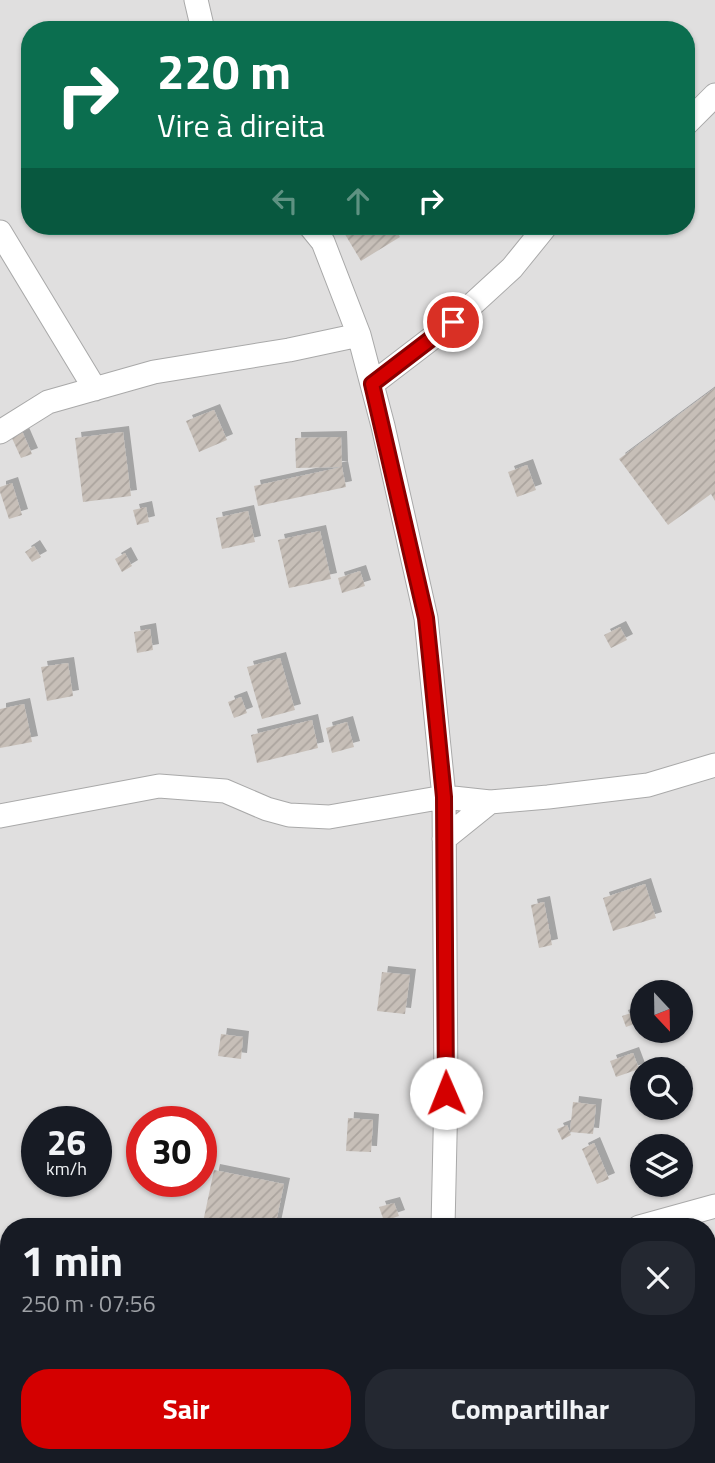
<!DOCTYPE html>
<html lang="pt">
<head>
<meta charset="utf-8">
<style>
  :root { --surface:#171b24; --page:#242831; --text:#f1f3f6; --muted:#9ea1a6; --accent:#d40000 }
  body { margin:0; font-family:"Titillium Web",sans-serif; background:var(--page); color:var(--text); height:100vh; display:flex; flex-direction:column; font-size:26px; white-space:nowrap }
  * { box-sizing:border-box; margin:0 }
  p { font-size:23px; color:var(--muted) }
  .icon { flex:none; width:38px; height:38px; fill:none; stroke:currentColor; stroke-width:2; stroke-linecap:round; stroke-linejoin:round }
  .map { position:relative; flex:1; overflow:hidden }
  .sheet { position:absolute; left:0px; top:1218px; width:716px; height:245px; display:flex; flex-direction:column; background:var(--surface); border-radius:28px 28px 0 0; box-shadow:0 2px 5px #0004 }
  .sheet>* { flex:none }
  .banner { position:absolute; left:21px; top:21px; width:674px; height:214px; border-radius:28px; box-shadow:0 2px 5px #0004; background:#0b6e4f; color:#fff; overflow:hidden }
  .needle { width:46px; rotate:158deg }
  .tools { position:absolute; left:630px; top:980px; display:grid; gap:14px }
  .tools a { display:grid; place-items:center; width:63px; height:63px; border-radius:50%; background:var(--surface); box-shadow:0 2px 5px #0004; font-size:35px }
  .speed { position:absolute; left:21px; top:1106px; display:flex; gap:14px; font-size:35px; font-weight:700; text-align:center }
  .speed>* { display:grid; place-content:center; width:91px; height:91px; border-radius:50%; background:var(--surface); box-shadow:0 2px 5px #0004; line-height:1 }
  .speed small { font-size:18px; font-weight:400 }
  .speed .limit { border:10px solid #d22; background:#fff; color:#111 }
  .pin { position:absolute; display:grid; place-items:center; width:60px; height:60px; color:#fff; margin:-30px; border:4px solid #fff; border-radius:50%; box-shadow:0 2px 7px #0007 }
  .me { position:absolute; width:77px; margin:-38px; rotate:359deg; stroke-linejoin:round; filter:drop-shadow(0 0 5px #0008) }
  .turn { display:flex; align-items:center; gap:24px; height:147px; padding:0 21px; font-size:32px }
  .turn .icon { width:91px; height:91px; stroke-width:2.5 }
  .turn b { display:block; font-size:49px; line-height:60px }
  .lanes { display:flex; align-items:center; height:66px; padding:0 21px; background:#0003; justify-content:center; gap:35px; direction:ltr }
  .lanes .off { opacity:.35 }
  .round { display:grid; place-items:center; flex:none; width:74px; height:74px; border-radius:28px; background:var(--page) }
  .headline { display:flex; align-items:center; justify-content:space-between; height:119px; padding:0 21px }
  h1 { font-size:42px; font-weight:700; line-height:52px }
  .cta { display:flex; gap:14px; margin-top:auto; padding:14px 21px }
  .cta a { flex:1; height:80px; border-radius:28px; background:var(--accent); color:#fff; font-size:28px; font-weight:700; line-height:80px; text-align:center }
  .cta a+a { background:var(--page); color:var(--text) }
  .map>svg:first-child { display:block }
  .residential { fill:#e0dfdf; fill-rule:evenodd }
  .building { fill:url(#building-hatch); filter:url(#shadow) }
  .lines { fill:none; stroke-linecap:round; stroke-linejoin:round }
  .minor-casing { stroke:#a9a9a9; stroke-width:25 }
  .minor { stroke:#fff; stroke-width:23 }
  .route-casing { stroke:#8a0000; stroke-width:18 }
  .route { stroke:#d40000; stroke-width:12 }
</style>
</head>
<body>
<div class="map">
<svg width="715" height="1463" viewBox="0 0 715 1463">
  <defs>
    <pattern id="building-hatch" width="6" height="6" patternUnits="userSpaceOnUse" patternTransform="scale(1.75)"><rect width="6" height="6" fill="#c7bfb8"/><path d="M-1 1l2-2M0 6l6-6M5 7l2-2" fill="none" stroke="#aba49e"/></pattern>
    <filter id="shadow"><feDropShadow dx="6" dy="-6" stdDeviation="0" flood-color="#0004"/></filter>
  </defs>
  <rect width="100%" height="100%" fill="#f2efe9"/>
  <!-- residential -->
  <path class="residential" d="M0,0H715V1463H0ZM30,30H686V226H30ZM642,992H681V1031H642ZM642,1069H681V1108H642ZM37,1122H96V1181H37ZM142,1122H201V1181H142ZM642,1146H681V1185H642ZM9,1227H707V1454H9Z"/>
  <!-- building -->
  <path class="building" d="M340,226H393L400,237L361,261Z
    M715,388V501L711,494L668,525L619,459Z
    M214,410L227,440L199,452L186,421Z
    M22,431L32,454L21,458L11,436Z
    M123,432L131,496L83,502L75,438Z
    M341,437L342,467L296,468L295,438Z
    M527,465L536,490L517,497L508,472Z
    M342,467L346,487L258,506L254,486Z
    M12,483L22,515L9,519L0,492V487Z
    M146,507L149,522L137,525L133,510Z
    M248,511L255,542L222,549L216,518Z
    M320,531L331,579L289,588L278,540Z
    M34,546L41,557L32,562L25,552Z
    M125,553L132,566L122,572L115,559Z
    M360,571L365,586L342,593L338,578Z
    M620,627L627,640L611,648L604,635Z
    M150,629L153,650L137,653L134,632Z
    M280,658L295,710L262,719L247,667Z
    M68,663L73,696L47,701L41,667Z
    M241,697L247,713L234,718L228,702Z
    M24,704L32,742L0,748V709Z
    M312,720L318,748L257,763L251,735Z
    M347,722L354,747L332,753L326,728Z
    M645,884L656,918L613,931L603,898Z
    M544,902L552,945L539,948L531,905Z
    M382,972L410,975L405,1014L377,1011Z
    M637,1011L640,1022L626,1027L622,1016Z
    M221,1034L243,1037L241,1059L218,1056Z
    M633,1053L639,1069L616,1077L610,1061Z
    M573,1102L596,1105L593,1134L570,1132Z
    M348,1118L373,1120L371,1152L346,1151Z
    M567,1125L571,1135L562,1140L557,1129Z
    M594,1143L609,1179L597,1184L582,1149Z
    M214,1170L284,1184L275,1227H202Z
    M394,1203L399,1216L384,1221L379,1207Z
    M707,1320H715V1347H707Z
    M598,1454H653L654,1462L599,1463Z"/>
  <g class="lines">
    <!-- minor casing -->
    <g class="minor-casing">
      <path id="minor" d="M196,0L203,30
        M686,124L715,95
        M310,226L323,242L359,335L383,426L426,618L444,797L446,1093L443,1227
        M0,232L95,389
        M372,384L453,322L512,268L546,226
        M0,432L48,402L154,372L289,350L359,335
        M0,816L159,786L225,791L267,809L289,815L329,817L444,797L490,802L548,797L648,785L715,765
        M444,839L490,802
        M639,1227L715,1206
        M414,1463L415,1454"/>
    </g>
    <!-- minor -->
    <use href="#minor" class="minor"/>
  </g>
  <g class="lines">
    <!-- route casing -->
    <g class="route-casing">
      <path id="route" d="M446,1093L444,797L431,666L426,618L372,384L453,322"/>
    </g>
    <!-- route -->
    <use href="#route" class="route"/>
  </g>
</svg>
<div class="tools">
<a><svg class="needle" viewBox="-14 -14 28 28"><path d="M0-13l5 13h-10z" fill="#e53935"/><path d="M0 13l5-13h-10z" fill="#9ea1a6"/></svg></a>
<a><svg class="icon" aria-label="search" viewBox="0 0 24 24"><circle cx="10" cy="10" r="6"/><path d="M15 15l6 6"/></svg></a>
<a><svg class="icon" aria-label="layers" viewBox="0 0 24 24"><path d="M12 4l9 5-9 5-9-5zM3 14l9 5 9-5"/></svg></a>
</div>
<div class="speed"><div>26<small>km/h</small></div><div class="limit">30</div></div>
<div class="pin" style="left:453px;top:322px;background:#d93025"><svg class="icon" aria-label="arrive" viewBox="0 0 24 24"><path d="M6 21V4h12l-3 4 3 4H6"/></svg></div>
<svg class="me" style="left:446px;top:1093px" viewBox="-20 -20 40 40"><circle r="19" fill="#fff"/><path d="M0-13L10 11 0 6-10 11z" fill="#d40000"/></svg>
<div class="banner">
<div class="turn"><svg class="icon" aria-label="right" viewBox="0 0 24 24"><path d="M7 20v-9h11M14 6l5 5-5 5"/></svg><div><b>220 m</b>Vire à direita</div></div>
<div class="lanes"><svg class="icon off" aria-label="left" viewBox="0 0 24 24"><path d="M17 20v-9H6M10 6l-5 5 5 5"/></svg><svg class="icon off" aria-label="ahead" viewBox="0 0 24 24"><path d="M12 20V5M6 11l6-6 6 6"/></svg><svg class="icon" aria-label="right" viewBox="0 0 24 24"><path d="M7 20v-9h11M14 6l5 5-5 5"/></svg></div>
</div>
<section class="sheet">
<div class="headline"><div><h1>1 min</h1><p>250 m · 07:56</p></div><a class="round"><svg class="icon" aria-label="close" viewBox="0 0 24 24"><path d="M6 6l12 12M18 6L6 18"/></svg></a></div>
<div class="cta"><a>Sair</a><a>Compartilhar</a></div>
</section>
</div>
</body>
</html>
